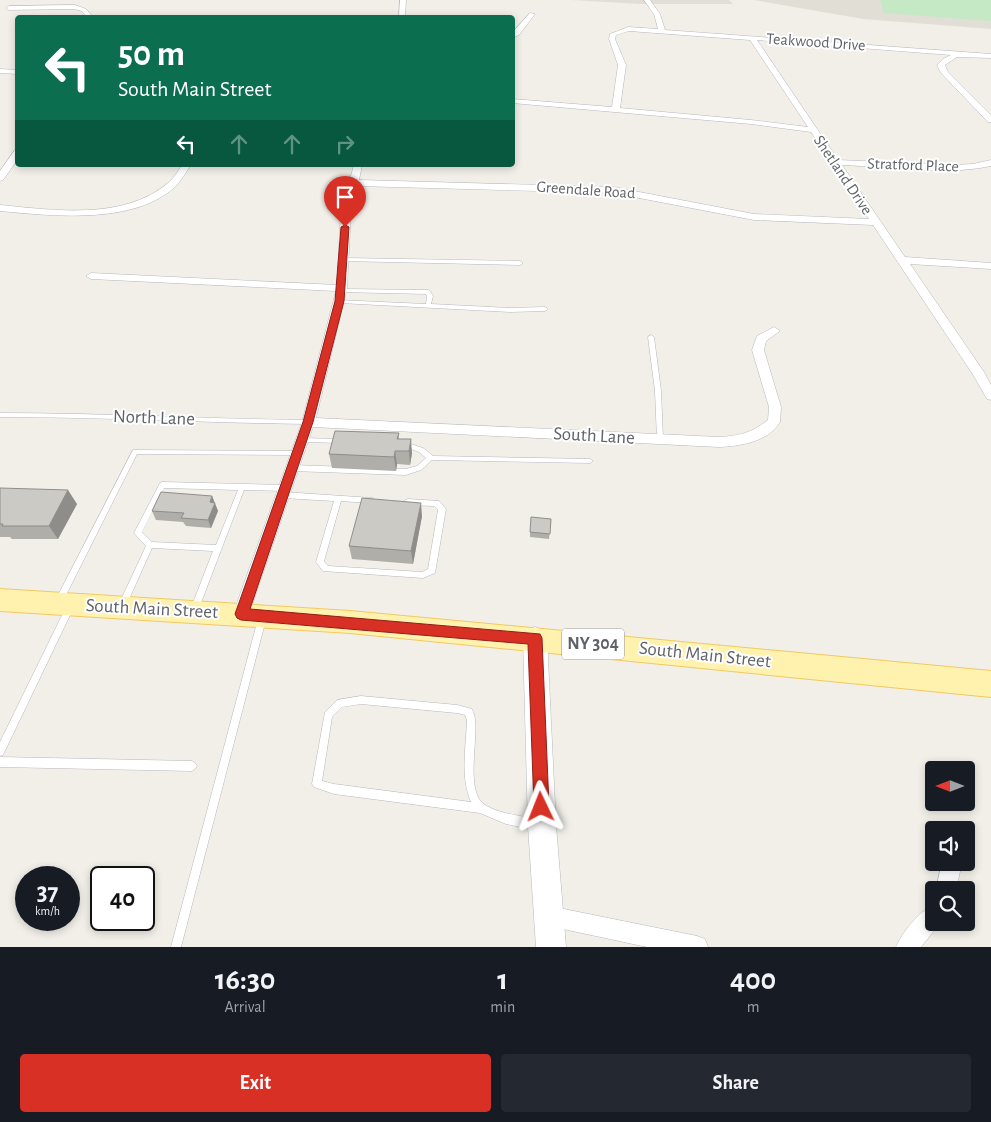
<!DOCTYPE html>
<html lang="en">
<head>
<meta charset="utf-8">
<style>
  :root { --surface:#171b24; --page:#242831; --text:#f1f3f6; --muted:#9ea1a6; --accent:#d93025 }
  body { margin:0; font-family:"Alegreya Sans",sans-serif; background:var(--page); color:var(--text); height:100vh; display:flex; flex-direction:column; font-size:19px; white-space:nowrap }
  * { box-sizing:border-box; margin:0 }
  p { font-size:16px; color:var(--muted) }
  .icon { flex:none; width:28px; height:28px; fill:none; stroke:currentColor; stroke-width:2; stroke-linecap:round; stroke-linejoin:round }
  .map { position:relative; height:947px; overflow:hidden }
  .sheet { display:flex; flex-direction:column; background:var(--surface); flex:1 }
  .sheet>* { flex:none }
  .hud { position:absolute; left:15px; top:15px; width:500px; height:152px; border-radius:5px; box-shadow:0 2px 8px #0003; background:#0b6e4f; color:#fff; overflow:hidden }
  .needle { width:32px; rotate:270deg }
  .controls { position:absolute; left:925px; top:761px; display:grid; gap:10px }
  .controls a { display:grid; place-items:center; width:50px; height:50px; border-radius:5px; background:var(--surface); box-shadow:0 2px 8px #0003; font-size:25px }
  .speed { position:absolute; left:15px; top:866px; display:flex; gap:10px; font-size:25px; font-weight:700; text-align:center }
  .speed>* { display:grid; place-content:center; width:65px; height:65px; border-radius:50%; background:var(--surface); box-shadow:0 2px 8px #0003; line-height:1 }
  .speed small { font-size:12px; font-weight:400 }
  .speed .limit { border:2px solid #111; border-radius:8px; background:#fff; color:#111 }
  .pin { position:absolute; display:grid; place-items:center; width:42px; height:42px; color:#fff; margin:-51px -21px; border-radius:50% 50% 50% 0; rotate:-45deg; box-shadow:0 0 5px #0007 }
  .pin .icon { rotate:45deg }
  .me { position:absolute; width:55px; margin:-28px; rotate:358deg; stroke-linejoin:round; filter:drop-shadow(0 0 4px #0008) }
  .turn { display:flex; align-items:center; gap:18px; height:105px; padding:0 20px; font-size:22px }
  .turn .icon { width:65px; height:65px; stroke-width:2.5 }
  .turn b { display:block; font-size:35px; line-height:42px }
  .lanes { display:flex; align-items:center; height:48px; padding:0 20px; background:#0003; justify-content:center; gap:25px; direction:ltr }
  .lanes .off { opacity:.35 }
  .eta { display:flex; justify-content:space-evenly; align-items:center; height:85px; text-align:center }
  .eta b { font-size:30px; font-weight:700; line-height:35px }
  .action { display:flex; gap:10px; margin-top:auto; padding:10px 20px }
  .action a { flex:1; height:58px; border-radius:5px; background:var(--accent); color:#fff; font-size:20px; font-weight:700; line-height:58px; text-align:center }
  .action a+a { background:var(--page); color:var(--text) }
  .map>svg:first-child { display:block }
  .education { fill:#e1ded6 }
  .green { fill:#c5e8c5 }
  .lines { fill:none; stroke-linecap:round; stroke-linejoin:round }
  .lane-casing { stroke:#b5b8bc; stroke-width:1 }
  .street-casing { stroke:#b5b8bc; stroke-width:1 }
  .secondary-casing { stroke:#b6babf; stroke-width:1 }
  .primary-casing { stroke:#f2c960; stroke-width:2 }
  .lane { fill:#fff; fill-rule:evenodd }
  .street { fill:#fff; fill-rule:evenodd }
  .secondary { fill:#fff; fill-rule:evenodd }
  .primary { fill:#fff2af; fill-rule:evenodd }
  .wall { fill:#afaea9 }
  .shaded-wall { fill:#8f8d8a }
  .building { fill:#cccac5; stroke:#8f8d8a }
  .route { fill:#d93025; stroke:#8d1f18 }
  .labels { text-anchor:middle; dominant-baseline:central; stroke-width:4; stroke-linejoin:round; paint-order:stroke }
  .far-street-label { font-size:16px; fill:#5f6368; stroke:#fff }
  .shield { fill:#fff; stroke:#8f9295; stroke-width:1 }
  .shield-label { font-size:18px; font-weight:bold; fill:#5f6368 }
  .street-label { font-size:19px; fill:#5f6368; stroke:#fff }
</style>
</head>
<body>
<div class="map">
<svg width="991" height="947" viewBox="0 0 991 947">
  <rect width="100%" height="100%" fill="#f1efe8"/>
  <!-- education -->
  <path class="education" d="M571,0H729L733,4H640Z
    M754,0H991V29L863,19Z"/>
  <!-- green -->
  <path class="green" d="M880,0H991V21L884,13Z"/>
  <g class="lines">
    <!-- lane casing -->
    <g class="lane-casing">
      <path id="lane" d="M344,258L520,261L523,263L520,265L342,261V259Z
        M342,289L428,290L430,291L433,296L431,304L510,308L545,307L548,309L545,311L510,312L340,303L338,302V300L426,304L427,296L426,294L340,292L339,291Z
        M651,335L654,337L661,391L663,439L660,441L657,439L655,391L648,337Z
        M0,413C103,413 205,419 308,420L311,422L308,424C205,423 103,417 0,417Z
        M300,438L341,439L344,441L341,443L302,442L299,440Z
        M403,442H405L423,448L433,456L590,459L593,461L590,463L432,460L421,470L406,475L292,471L289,468L292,465L406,469L417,466L426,458L419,452L403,446L402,444Z
        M133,450L297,451L300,453L297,455L137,454L62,603L59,604L56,603L55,601L56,599Z
        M162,482L285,485L287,486L288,488L287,490L285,491L244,490L199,608L198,610L195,611L192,610L191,608L213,551L152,548L126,606L123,607L120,606L119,604L146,546L134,533L159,485L160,483ZM164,488L238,490L216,545L152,542L142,532Z
        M283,492L373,498L374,500L373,502L370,503L341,501L324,561L328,566L422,572L428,569L438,510L434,506L408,505L405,504L404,502L405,500L408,499L439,501L446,509L435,573L423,578L323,571L316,562L334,501L283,498L281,497L279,495L281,493Z
        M69,606L72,607L73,609L3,755L0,756V742L66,607Z
        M262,616L265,617L266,619L181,947H171L258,619L259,617Z
        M361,696L457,705L472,709C473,712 475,716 475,720C478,740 465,793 485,805C503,816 523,814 540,822L542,825L540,828L537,830L506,824L480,813L334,794L314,787L312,784L325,712L337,700ZM361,704L457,713L465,715L467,720C466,748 460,776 471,802L334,784L322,781L332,717L342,707Z
        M0,757L192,761L195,763L197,766L195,769L192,771L0,767Z"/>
    </g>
    <!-- street casing -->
    <g class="street-casing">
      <path id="street" d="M400,0H406L405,18H399Z
        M644,0H650L660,14L665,30L991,54V58L957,57L945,65L948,72L991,115V122H988L941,73L937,65L943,59L951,55L757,40L838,160L954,165L973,164L991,160V166C943,176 891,167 842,165L905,257L991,263V269L910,264L984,372L991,385V400L987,399L972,373L873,225L754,220L613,193L357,186L351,211L347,288L316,418L719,437C739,436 752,433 768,420L769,407L752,350L757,336L774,327L780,331L766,341L764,350L781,407L780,422C768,442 740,446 719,447L313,427L249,614L247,619L241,621L235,619L233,614L302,422L336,291L91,279L86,276L91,273L337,285L341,211L354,165H362L359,180L613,187L754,214L869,219L811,132L751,124L512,103V99L612,107L618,65L609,39L610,34L628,27L658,29L654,14ZM629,31L750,40L808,127L751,120L620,108L626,65L615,39L616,35Z
        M75,5L86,9L94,18H87L82,11L74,9L9,10L6,8L9,6Z
        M530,13L535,14L519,35L512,38V33Z
        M0,69L18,70V74L0,73Z
        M15,150H18V159L3,180L0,181V171Z
        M182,165H191C186,172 181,181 175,187C133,225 53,216 0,211V205C53,210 123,221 168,183C174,178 178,171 182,165Z
        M942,862H962L956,890H936Z
        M934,905V922H941L921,947H896C902,933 919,911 934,905Z
        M549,906L697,936L705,939L708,947H647L549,926L542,923L539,916L542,909Z"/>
    </g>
    <!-- secondary casing -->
    <g class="secondary-casing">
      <path id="secondary" d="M535,627L543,631L547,638L556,826L566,947H536L528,826L523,638L527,631Z"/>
    </g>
    <!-- primary casing -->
    <g class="primary-casing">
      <path id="primary" d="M0,589L350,611L991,671V697L350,633L0,611Z"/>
    </g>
    <!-- lane -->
    <use href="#lane" class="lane"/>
    <!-- street -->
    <use href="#street" class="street"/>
    <!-- secondary -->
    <use href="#secondary" class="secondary"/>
    <!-- primary -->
    <use href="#primary" class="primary"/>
  </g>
  <!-- wall -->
  <path class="wall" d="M399,433V439L412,453L410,465L397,464L396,471L332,468L329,454Z
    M0,488L77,504L58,539H12L10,537H0Z
    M212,496L218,511L211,528L186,526L183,522L156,520L152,511Z
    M422,516L413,564L352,559L349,546Z
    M551,519L549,539L530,537V532Z"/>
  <!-- shaded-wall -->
  <path class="shaded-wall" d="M411,439L412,453L410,465L409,451Z
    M395,451L397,464L396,471L394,457Z
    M68,490L77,504L58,539L49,526Z
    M212,496L218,511L211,528L208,520L210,502Z
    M421,503L422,516L413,564L411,551Z"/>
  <!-- building -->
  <path class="building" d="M335,431L399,433L397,439H411L409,451H395L394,457L329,454Z
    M0,488L68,490L49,526H2L3,524H0Z
    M161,492L212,496L210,502L215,503L208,520L181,518L184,513L152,511Z
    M362,498L421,503L411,551L349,546Z
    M531,517L551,519L550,534L530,532Z"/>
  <!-- route -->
  <path class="route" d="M345,225L349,227L344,301L313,422L250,609L540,634L542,638L549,807L547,813L541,815L536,813L534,807L528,644L241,620L237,618L235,614L303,422L335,301L341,227Z"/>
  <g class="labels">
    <!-- far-street labels -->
    <g class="far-street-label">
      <text transform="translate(816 42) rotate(4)">Teakwood Drive</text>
      <text transform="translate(913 165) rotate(2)">Stratford Place</text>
      <text transform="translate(843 175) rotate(56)">Shetland Drive</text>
      <text transform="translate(586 190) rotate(4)">Greendale Road</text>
    </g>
    <!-- shield labels -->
    <rect class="shield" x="562" y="628.5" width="62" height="31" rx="4"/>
    <g class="shield-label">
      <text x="593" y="644">NY 304</text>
    </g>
    <!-- street labels -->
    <g class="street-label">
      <text transform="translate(154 418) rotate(2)">North Lane</text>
      <text transform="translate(594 436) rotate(3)">South Lane</text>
      <text transform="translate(152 609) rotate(3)">South Main Street</text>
      <text transform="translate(705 655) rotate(6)">South Main Street</text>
    </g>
  </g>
</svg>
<div class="controls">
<a><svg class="needle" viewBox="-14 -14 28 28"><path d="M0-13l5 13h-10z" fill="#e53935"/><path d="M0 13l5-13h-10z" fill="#9ea1a6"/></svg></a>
<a><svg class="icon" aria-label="sound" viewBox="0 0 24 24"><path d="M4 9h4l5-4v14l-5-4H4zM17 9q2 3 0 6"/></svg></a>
<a><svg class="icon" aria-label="search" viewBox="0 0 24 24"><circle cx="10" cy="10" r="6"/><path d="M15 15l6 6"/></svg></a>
</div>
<div class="speed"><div>37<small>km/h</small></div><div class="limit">40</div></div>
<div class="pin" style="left:345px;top:227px;background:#d93025"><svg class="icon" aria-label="arrive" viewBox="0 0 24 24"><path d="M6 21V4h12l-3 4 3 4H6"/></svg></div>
<svg class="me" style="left:541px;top:807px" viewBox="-20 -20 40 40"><path d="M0-17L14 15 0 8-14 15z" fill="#d93025" stroke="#fff" stroke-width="4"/></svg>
<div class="hud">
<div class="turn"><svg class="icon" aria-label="left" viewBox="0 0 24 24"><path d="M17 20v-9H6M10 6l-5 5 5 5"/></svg><div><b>50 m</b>South Main Street</div></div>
<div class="lanes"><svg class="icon" aria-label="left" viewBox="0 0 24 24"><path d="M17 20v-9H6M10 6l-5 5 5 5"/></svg><svg class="icon off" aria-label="ahead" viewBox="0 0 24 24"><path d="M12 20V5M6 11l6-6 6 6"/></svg><svg class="icon off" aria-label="ahead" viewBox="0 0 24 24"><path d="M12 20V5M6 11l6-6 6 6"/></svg><svg class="icon off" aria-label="right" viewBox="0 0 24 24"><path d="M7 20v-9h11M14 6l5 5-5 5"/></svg></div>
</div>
</div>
<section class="sheet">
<div class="eta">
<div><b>16:30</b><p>Arrival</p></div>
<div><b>1</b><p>min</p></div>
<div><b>400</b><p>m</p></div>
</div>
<div class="action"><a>Exit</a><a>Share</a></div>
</section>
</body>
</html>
